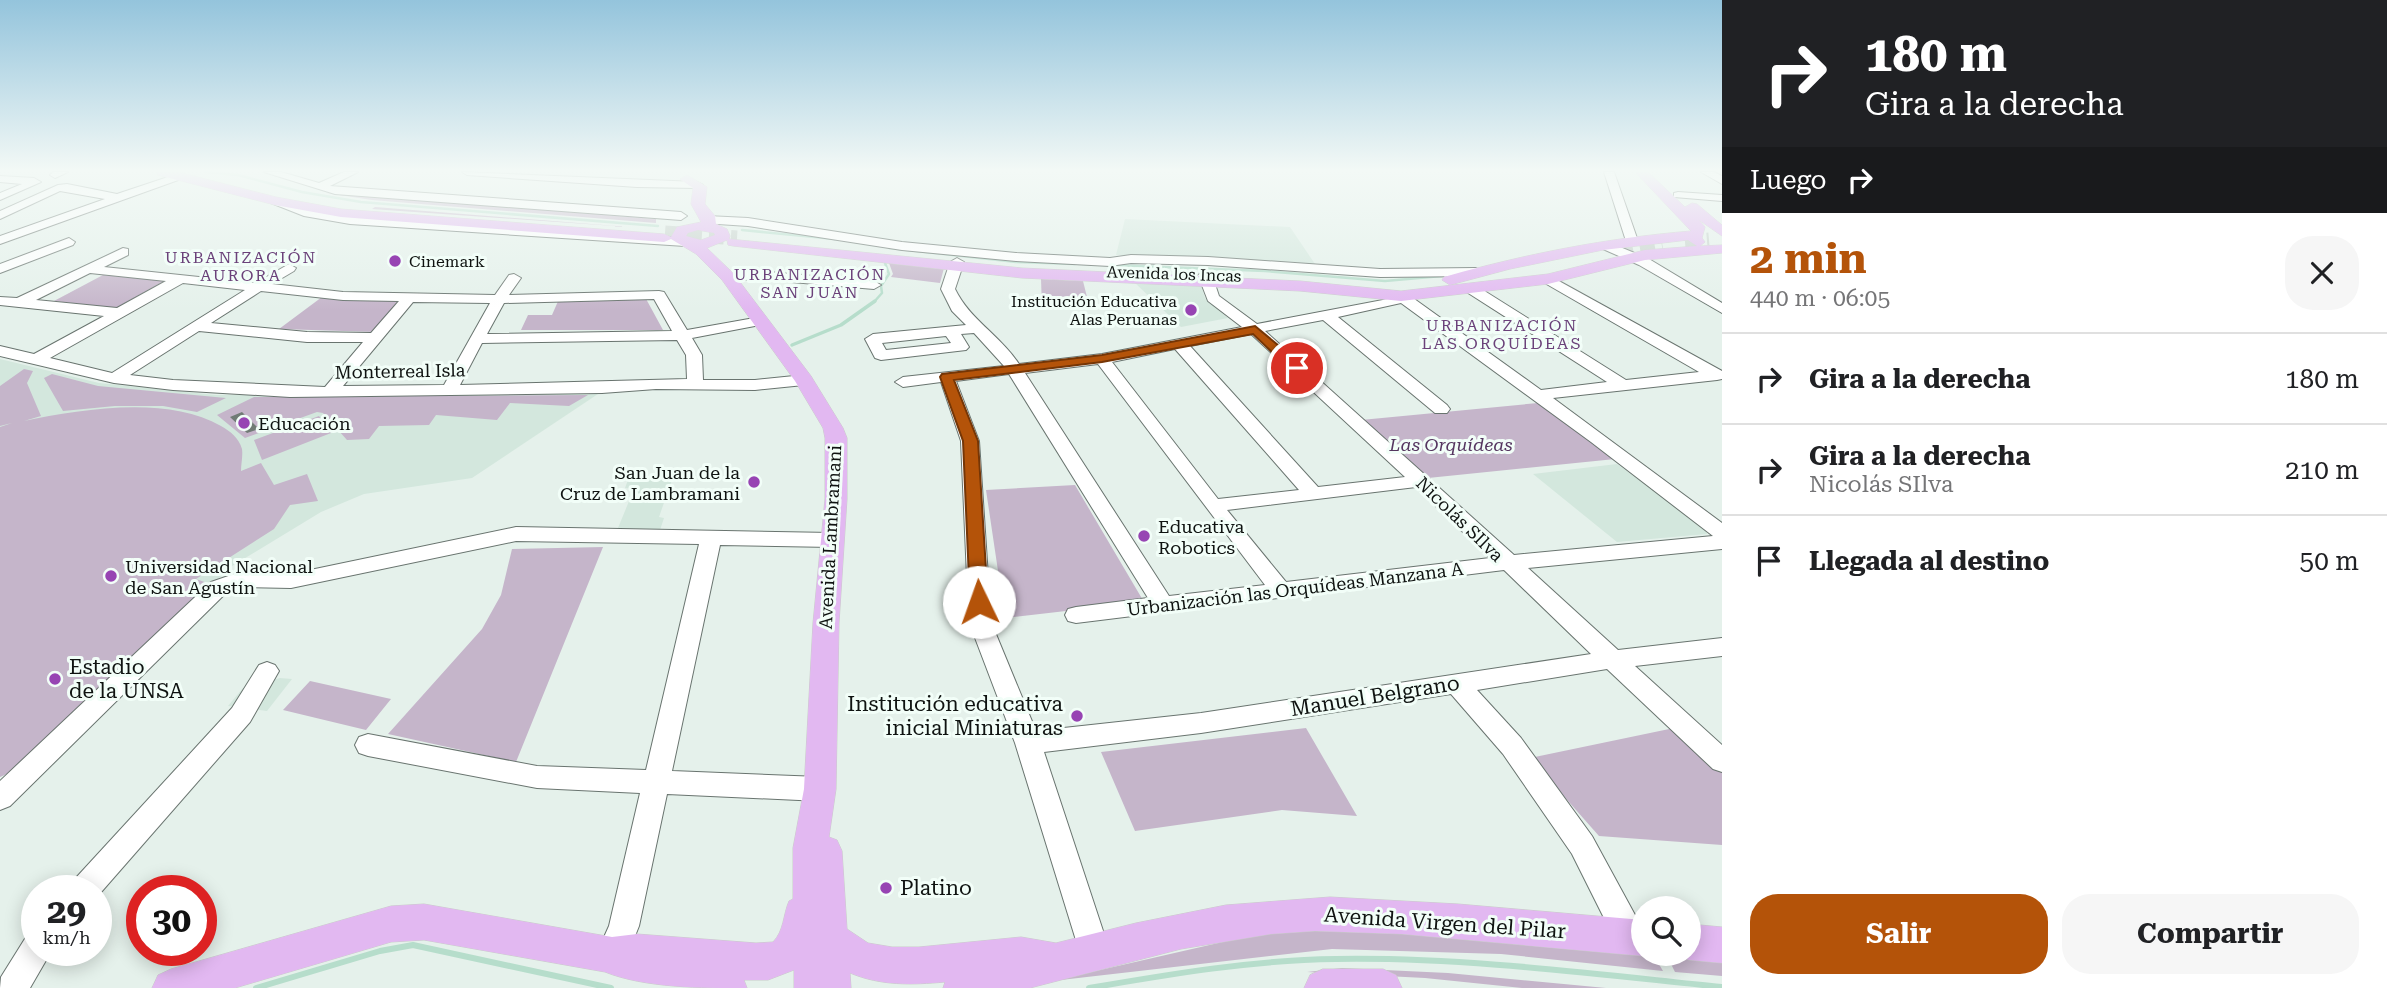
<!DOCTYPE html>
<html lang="es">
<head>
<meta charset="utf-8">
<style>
  :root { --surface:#fff; --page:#f6f6f6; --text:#202124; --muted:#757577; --line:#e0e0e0; --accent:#b45309 }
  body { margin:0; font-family:"Roboto Serif",serif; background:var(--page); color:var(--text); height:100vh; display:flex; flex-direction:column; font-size:26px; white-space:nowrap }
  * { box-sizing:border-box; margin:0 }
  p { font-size:23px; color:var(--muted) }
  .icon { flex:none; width:38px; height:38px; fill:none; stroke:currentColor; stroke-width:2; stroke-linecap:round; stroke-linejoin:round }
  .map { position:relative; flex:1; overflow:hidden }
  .side { display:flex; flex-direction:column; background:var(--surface); width:665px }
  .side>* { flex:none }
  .banner { background:#202124; color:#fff; overflow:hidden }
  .fabs { position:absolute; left:1631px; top:896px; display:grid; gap:14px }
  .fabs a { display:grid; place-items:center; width:70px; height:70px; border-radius:50%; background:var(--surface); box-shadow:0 4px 18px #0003; font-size:35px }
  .speed { position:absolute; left:21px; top:875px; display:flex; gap:14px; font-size:35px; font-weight:700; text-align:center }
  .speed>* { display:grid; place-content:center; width:91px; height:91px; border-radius:50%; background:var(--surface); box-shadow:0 4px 18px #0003; line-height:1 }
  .speed small { font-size:18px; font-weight:400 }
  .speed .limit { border:10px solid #d22; background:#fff; color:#111 }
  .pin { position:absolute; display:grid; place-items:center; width:60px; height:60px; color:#fff; margin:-30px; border:4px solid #fff; border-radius:50%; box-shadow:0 2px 7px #0007 }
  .me { position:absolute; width:77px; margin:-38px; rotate:357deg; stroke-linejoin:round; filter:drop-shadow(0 0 5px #0008) }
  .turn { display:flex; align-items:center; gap:24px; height:147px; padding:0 28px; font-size:32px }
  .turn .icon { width:91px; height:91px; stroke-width:2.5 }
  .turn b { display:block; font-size:49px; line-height:60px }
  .then { display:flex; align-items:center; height:66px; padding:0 28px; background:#0003; gap:14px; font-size:26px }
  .round { display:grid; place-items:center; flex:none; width:74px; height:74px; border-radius:28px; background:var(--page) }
  .summary { display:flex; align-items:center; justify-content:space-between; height:119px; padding:0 28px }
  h1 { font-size:42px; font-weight:700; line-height:52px; color:var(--accent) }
  .action { display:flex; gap:14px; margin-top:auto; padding:14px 28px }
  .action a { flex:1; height:80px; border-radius:28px; background:var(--accent); color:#fff; font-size:28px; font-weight:700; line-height:80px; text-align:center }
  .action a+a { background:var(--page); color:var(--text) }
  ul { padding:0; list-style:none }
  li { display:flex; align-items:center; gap:21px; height:91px; padding:0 28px; border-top:2px solid var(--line) }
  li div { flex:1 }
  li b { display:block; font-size:26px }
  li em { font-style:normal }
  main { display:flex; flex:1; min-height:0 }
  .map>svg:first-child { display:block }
  .built { fill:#d3e7dd }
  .green { fill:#c5b5ca }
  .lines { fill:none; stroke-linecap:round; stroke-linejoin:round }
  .stream-far2 { stroke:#b6ddcb; stroke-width:2.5 }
  .stream-far1 { stroke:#b6ddcb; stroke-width:3.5 }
  .stream { stroke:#b6ddcb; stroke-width:6 }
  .building { fill:#707b75 }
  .major-tunnel { stroke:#c5d0ca; stroke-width:15; stroke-dasharray:15 7; stroke-linecap:butt }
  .minor-casing { stroke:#69746f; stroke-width:2 }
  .major-casing { stroke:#cacbcb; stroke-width:1 }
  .minor { fill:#fff; fill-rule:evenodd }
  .major { fill:#e2b8f1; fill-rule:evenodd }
  .route { fill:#b45309; stroke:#753606; stroke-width:2 }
  .poi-dot { fill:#9744b3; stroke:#f2fef8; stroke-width:2.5 }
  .labels { text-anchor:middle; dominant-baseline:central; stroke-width:6; stroke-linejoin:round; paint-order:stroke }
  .far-neighbourhood-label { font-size:16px; letter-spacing:2px; fill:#6b427a; stroke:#f2fef8 }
  .far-poi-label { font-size:16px; fill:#0f1311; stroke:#f2fef8; text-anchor:start }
  .far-street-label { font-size:16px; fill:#0f1311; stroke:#f2fef8 }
  .street-label { font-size:18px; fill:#0f1311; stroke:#f2fef8 }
  .poi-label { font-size:18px; fill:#0f1311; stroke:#f2fef8; text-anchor:start }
  .park-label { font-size:18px; font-style:italic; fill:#553660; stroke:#f2fef8 }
  .near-poi-label { font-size:21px; fill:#0f1311; stroke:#f2fef8; text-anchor:start }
  .near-street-label { font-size:21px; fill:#0f1311; stroke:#f2fef8 }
</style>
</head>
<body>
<main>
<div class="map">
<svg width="1722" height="988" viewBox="0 0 1722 988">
  <rect width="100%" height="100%" fill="#e5f1eb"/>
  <!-- built -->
  <path class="built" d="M1125,219L1290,227L1315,264L1116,255Z
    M1134,282L1201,285L1205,298L1228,318L1181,327Z
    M0,359L99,383L216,395L601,392L472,478L364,494L321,512L232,566L9,773L0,777Z
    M1617,464L1706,528L1707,534L1617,542L1533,474Z
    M673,477L659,517L664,518L660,530L618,528L634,489L625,488L628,480Z
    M280,678L292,679L267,711L228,706L243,688Z"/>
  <!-- green -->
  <path class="green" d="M326,193L656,219V223L372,200Z
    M375,207L629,227L372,209Z
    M889,263L944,268L940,283L891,277L893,274Z
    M103,275L164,281L116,308L54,301Z
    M1041,279L1083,281L1089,305L1042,308Z
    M322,297L400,300L376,332L279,329Z
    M645,297L663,330H521L528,315H552L559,299Z
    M24,369L33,371L27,383L41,416L24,421C81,409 168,395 221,426C230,431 239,438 242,449C243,456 241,464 241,471L261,463L274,485L307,474L318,501L290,505L274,529L196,579L213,585L9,773L0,777V427L12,423L0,426V386Z
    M52,374L98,386L226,398L197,412L163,406H115L63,411L44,378Z
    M588,395L569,406L510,403L497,420L436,415L429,425L379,426L369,439L347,440L323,413L317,412L245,438L217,415L254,397Z
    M1538,403L1615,459L1428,478L1361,420Z
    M319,416L331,433L262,460L254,440Z
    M1075,485L1144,602L1005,618L986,490Z
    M603,547L516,762L388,734L482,629L501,595L512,549Z
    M310,681L391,699L366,730L283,710Z
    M1306,728L1357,816L1282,810L1135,831L1101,752Z
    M1674,728L1722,773V845L1599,836L1530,758Z
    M1372,927L1643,952L1653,954L1663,971L1501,954L1332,949L1052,981L1262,933Z
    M1666,954L1722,958V976L1675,972Z
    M1342,968L1448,973L1606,988H1522L1425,978L1307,972Z"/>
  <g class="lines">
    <!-- stream-far2 -->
    <path class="stream-far2" d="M206,172L238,175L302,192L361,202L658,226
      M742,230L835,239
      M889,248L1016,262L1075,264
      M1112,265L1265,271L1385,281L1442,276
      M874,302L882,293L881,286L889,274L885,263"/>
    <!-- stream-far1 -->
    <path class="stream-far1" d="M792,345L841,325L875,301"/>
    <!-- stream -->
    <path class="stream" d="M256,988L380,951L413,945L611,988
      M1089,988C1171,974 1253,960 1336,959C1465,957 1594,974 1722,987"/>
  </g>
  <!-- building -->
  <path class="building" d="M242,412L259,429L247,433L230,417Z"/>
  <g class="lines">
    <!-- major-tunnel -->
    <path class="major-tunnel" d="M665,233L737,238
      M1685,242L1709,240
      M1619,256L1663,248"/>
    <!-- minor casing -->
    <g class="minor-casing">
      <path id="minor" d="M53,172H68L55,178L50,175Z
        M264,172H281L319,183L344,172H358L330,186L681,212L687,216L681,220L335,194Z
        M462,172L697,182L703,185L697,188L637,187L467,175Z
        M1604,172H1614L1638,241L1636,244L1632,245L1626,241Z
        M1701,172H1714L1722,176V184Z
        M177,174L182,177L181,179L0,244V236L105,199L60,191L0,219V211L58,185L67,184L117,194Z
        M0,176L34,178L41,182L0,200V193L22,184L0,182Z
        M1678,192L1722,195V201L1674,197V193Z
        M275,198L310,210L350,216L685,238L691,242L685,246L350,224L304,216L271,203V199Z
        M707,216L748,218L902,242L1016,253L1110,258L1131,255L1208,257L1380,269L1476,268L1483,272L1476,276L1380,277L1208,265L1131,263L1110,266L1016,261L902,250L748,226L703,223V217Z
        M69,238L75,242L73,245L0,273V264Z
        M1608,242L1649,259L1722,303V313L1639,265L1603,249L1602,246Z
        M123,248L128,249V255L104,267L256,283L289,264L296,268L294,271L272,284L343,292L495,295L509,275L514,274L521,278L509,295L659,291L664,292L687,330L760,317L767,321L760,325L692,338L702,355L703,380H755L804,375L812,380L804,385L755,390L656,389L602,393L290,397L173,390L114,383L0,356V346L34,354L104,316L0,305V297L17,298ZM90,273L166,281L117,308L36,300ZM183,283L245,290L112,373L50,358ZM261,291L343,300L399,301L371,333L307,332L211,323ZM654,299L672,331L487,334L504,303ZM413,302L490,303L444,385L343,386ZM199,331L307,342H363L325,387L173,380L130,375ZM677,340L686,355L687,379L460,385L482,343Z
        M957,258L964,262L955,289C970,320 1000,335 1019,364L1102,354L1242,327L1208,301L1198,275L1205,271L1212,275L1219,296L1257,324L1388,299L1401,292L1406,293L1541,390L1607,382L1465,291V285H1475L1626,380L1699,372L1543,282L1541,279L1548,275L1722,371V379L1717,380L1553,398L1722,523V549L1528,568L1618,650L1722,638V656L1635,666L1722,745V772L1713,769L1607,669L1477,690L1521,738L1592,836L1641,926L1643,932L1641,948L1630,952L1619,948L1572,854L1503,754L1451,694L1201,733L1044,752L1110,952L1105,963L1094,968L1083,963L1015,743L969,622L961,441L941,382L903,387L895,382L903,377L1004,366L974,333L961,334L969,347L966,350L881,360L875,358L865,339L873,334L966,325L952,311L941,289L950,262ZM1401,303L1591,442L1713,536L1514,555L1265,331L1323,320L1435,413H1447L1450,409L1447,405L1338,317ZM1251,334L1405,477L1318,487L1190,346ZM946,336L951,343L886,350L882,343ZM1175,349L1299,490L1218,499L1112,362ZM1098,364L1265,585L1169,596L1025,373ZM1009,374L1148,598L1076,607L1068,609L1065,615L1068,621L1076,623L1504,570L1591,654L1201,713L1036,731L991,622L979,441L956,381ZM1416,487L1490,558L1286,582L1227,510Z
        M757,271L874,281L881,285L874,289L757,279L728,281L721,277L728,273Z
        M516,527L832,533L839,535L842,540L839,545L832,547L720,545L672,771L820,777L830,781L833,789L830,797L820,801L667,794L639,926L623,966L612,971L601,966L596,955L609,926L640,793L537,788L368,756L359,753L355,745L359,737L368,734L537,766L646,770L699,544L516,541L291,588L245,587L227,592L10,806L0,810V781L211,582L237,573L291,574Z
        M267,662L275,665L279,671L250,722L96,898V891H68L73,881L232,708L259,665Z
        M37,933V950H52L30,988H0L1,977L26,937Z"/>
    </g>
    <!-- major casing -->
    <g class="major-casing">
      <path id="major" d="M157,172H178L276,197L341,209L664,234L671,237L677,227L701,222L691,204L693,188L680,179L687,175L707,187L705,204L715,216L716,224L727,229L730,236L729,239L1022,268L1300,281L1401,291L1548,274L1645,250L1697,246L1688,240L1603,250L1510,269L1450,285L1442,280L1444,277C1525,254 1607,238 1691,231L1635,172H1648L1685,207L1692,203L1697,204L1722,225V236L1699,220L1705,227L1702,238L1705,242L1700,246L1722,245V253L1645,260L1548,284L1401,301L1300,291L1022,278L733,246L728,245L727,240L707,248L734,274L811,376L843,428L847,438V499L839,623L836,789L829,837L837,840L842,851L847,929L868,943L892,947H919L1021,937L1056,943L1136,923L1226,905L1330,897L1458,904L1643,920V954H1649L1643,956L1402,934L1315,931L1271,934L1181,949L1030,988H943L945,982C912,985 881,986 850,973L851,988H794V970L768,980H744L747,988C701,988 645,988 605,972L424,940L391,942L235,988H152L158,975L171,969L391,906L424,904L612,937L637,934L756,943L773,942C784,931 783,915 789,901L793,899V848L804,789L813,623L825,499V438L823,428L795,381L722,280L696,254L671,239L664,242L341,217L275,205L158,175ZM698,230L714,233L715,235L701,240L686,236L688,233Z
        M1689,924L1722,927V963L1689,960L1676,955L1689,954Z
        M1323,969H1383L1396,975L1402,988H1304L1310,975Z"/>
    </g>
    <!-- minor -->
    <use href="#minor" class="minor"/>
    <!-- major -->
    <use href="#major" class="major"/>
  </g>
  <!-- sky -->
  <linearGradient id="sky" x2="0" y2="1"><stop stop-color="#94c4dc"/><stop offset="0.55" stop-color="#f3f9f6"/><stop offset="1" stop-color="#f3f9f6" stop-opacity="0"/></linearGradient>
  <rect width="1722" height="310" fill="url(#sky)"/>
  <!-- route -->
  <path class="route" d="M1255,326L1302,365V371H1292L1253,334L1102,362L954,380L978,441L988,602L986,606H973L970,602L963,441L940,377L942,374L1102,355Z"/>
  <!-- markers -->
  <g class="poi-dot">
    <circle cx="395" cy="261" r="7"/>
    <circle cx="1191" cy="310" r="7"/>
    <circle cx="244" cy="423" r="7"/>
    <circle cx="754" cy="482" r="7"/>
    <circle cx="1144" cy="536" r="7"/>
    <circle cx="111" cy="576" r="7"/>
    <circle cx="55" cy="679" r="7"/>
    <circle cx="1077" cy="716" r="7"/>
    <circle cx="886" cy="888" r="7"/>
  </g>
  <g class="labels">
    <!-- far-neighbourhood labels -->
    <g class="far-neighbourhood-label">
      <text x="241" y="257">URBANIZACIÓN<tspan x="241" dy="18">AURORA</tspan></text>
      <text x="810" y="274">URBANIZACIÓN<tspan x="810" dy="18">SAN JUAN</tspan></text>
      <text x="1502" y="325">URBANIZACIÓN<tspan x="1502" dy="18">LAS ORQUÍDEAS</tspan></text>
    </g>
    <!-- far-poi labels -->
    <g class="far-poi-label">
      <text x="409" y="261">Cinemark</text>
      <text x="1177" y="301" text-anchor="end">Institución Educativa<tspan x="1177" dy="18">Alas Peruanas</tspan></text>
    </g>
    <!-- far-street labels -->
    <g class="far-street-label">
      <text transform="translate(1174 274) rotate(2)">Avenida los Incas</text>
    </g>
    <!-- street labels -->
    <g class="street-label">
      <text transform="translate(400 371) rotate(-1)">Monterreal Isla</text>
      <text transform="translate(1460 519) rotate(44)">Nicolás SIlva</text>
      <text transform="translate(830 537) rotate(-87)">Avenida Lambramani</text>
      <text transform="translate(1295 589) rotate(-7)">Urbanización las Orquídeas Manzana A</text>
    </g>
    <!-- poi labels -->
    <g class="poi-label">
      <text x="258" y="423">Educación</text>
      <text x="740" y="472" text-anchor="end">San Juan de la<tspan x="740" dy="21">Cruz de Lambramani</tspan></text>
      <text x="1158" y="526">Educativa<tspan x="1158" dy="21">Robotics</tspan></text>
      <text x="125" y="566">Universidad Nacional<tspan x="125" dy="21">de San Agustín</tspan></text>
    </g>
    <!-- park labels -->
    <g class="park-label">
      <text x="1451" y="444">Las Orquídeas</text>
    </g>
    <!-- near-poi labels -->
    <g class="near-poi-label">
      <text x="69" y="667">Estadio<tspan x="69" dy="24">de la UNSA</tspan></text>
      <text x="1063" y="704" text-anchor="end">Institución educativa<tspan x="1063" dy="24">inicial Miniaturas</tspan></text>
      <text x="900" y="888">Platino</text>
    </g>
    <!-- near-street labels -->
    <g class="near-street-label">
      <text transform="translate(1375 696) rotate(-9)">Manuel Belgrano</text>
      <text transform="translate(1445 923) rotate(4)">Avenida Virgen del Pilar</text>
    </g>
  </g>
</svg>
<div class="fabs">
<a><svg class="icon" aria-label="search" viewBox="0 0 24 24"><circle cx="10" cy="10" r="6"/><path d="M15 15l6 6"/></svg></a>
</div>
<div class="speed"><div>29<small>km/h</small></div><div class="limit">30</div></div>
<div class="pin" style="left:1297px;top:368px;background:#d93025"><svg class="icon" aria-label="arrive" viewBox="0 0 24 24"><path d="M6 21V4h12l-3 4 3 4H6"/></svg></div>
<svg class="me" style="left:979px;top:602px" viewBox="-20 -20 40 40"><circle r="19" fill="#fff"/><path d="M0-13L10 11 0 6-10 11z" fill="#b45309"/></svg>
</div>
<section class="side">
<div class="banner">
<div class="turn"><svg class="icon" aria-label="right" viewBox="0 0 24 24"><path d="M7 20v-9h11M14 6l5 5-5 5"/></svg><div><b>180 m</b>Gira a la derecha</div></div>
<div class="then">Luego<svg class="icon" aria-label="right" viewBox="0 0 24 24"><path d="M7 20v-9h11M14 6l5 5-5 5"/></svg></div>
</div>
<div class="summary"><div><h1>2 min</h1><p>440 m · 06:05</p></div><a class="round"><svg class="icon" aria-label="close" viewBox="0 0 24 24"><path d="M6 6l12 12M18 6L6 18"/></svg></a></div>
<ul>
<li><svg class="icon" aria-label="right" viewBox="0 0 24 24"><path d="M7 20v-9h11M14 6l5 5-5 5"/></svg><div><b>Gira a la derecha</b></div><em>180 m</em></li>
<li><svg class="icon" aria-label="right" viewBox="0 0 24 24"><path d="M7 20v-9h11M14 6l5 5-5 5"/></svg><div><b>Gira a la derecha</b><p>Nicolás SIlva</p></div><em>210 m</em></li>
<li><svg class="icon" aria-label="arrive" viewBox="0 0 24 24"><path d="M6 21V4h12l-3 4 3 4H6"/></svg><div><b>Llegada al destino</b></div><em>50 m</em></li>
</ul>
<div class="action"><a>Salir</a><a>Compartir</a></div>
</section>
</main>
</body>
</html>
